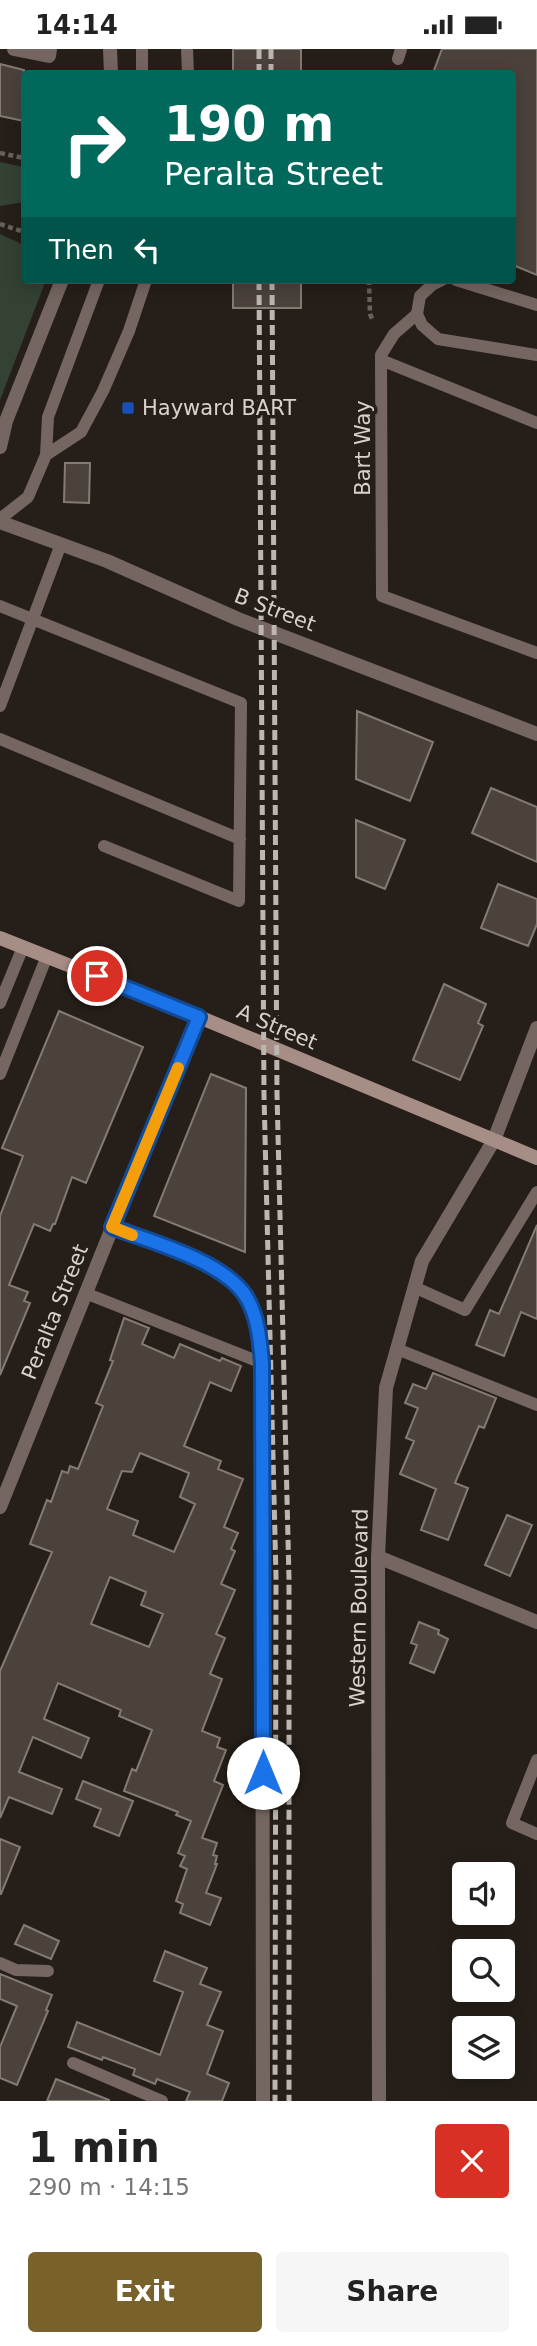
<!DOCTYPE html>
<html lang="en">
<head>
<meta charset="utf-8">
<style>
  :root { --surface:#fff; --page:#f6f6f6; --text:#222; --muted:#767676; --accent:#79612b }
  body { margin:0; font-family:"DejaVu Sans",sans-serif; background:var(--page); color:var(--text); height:100vh; display:flex; flex-direction:column; font-size:26px; white-space:nowrap }
  * { box-sizing:border-box; margin:0 }
  p { font-size:23px; color:var(--muted) }
  .icon { flex:none; width:38px; height:38px; fill:none; stroke:currentColor; stroke-width:2; stroke-linecap:round; stroke-linejoin:round }
  .map { position:relative; height:2052px; overflow:hidden }
  .drawer { display:flex; flex-direction:column; background:var(--surface); flex:1 }
  .drawer>* { flex:none }
  .banner { position:absolute; left:21px; top:21px; width:495px; height:214px; border-radius:7px; box-shadow:0 4px 18px #0003; background:#00695c; color:#fff; overflow:hidden }
  .tools { position:absolute; left:452px; top:1813px; display:grid; gap:14px }
  .tools a { display:grid; place-items:center; width:63px; height:63px; border-radius:7px; background:var(--surface); box-shadow:0 4px 18px #0003; font-size:35px }
  .pin { position:absolute; display:grid; place-items:center; width:60px; height:60px; color:#fff; margin:-30px; border:4px solid #fff; border-radius:50%; box-shadow:0 2px 7px #0007 }
  .me { position:absolute; width:77px; margin:-38px; rotate:0deg; stroke-linejoin:round; filter:drop-shadow(0 0 5px #0008) }
  .turn { display:flex; align-items:center; gap:24px; height:147px; padding:0 28px; font-size:32px }
  .turn .icon { width:91px; height:91px; stroke-width:2.5 }
  .turn b { display:block; font-size:49px; line-height:60px }
  .then { display:flex; align-items:center; height:66px; padding:0 28px; background:#0003; gap:14px; font-size:26px }
  .round { display:grid; place-items:center; flex:none; width:74px; height:74px; border-radius:7px; background:var(--page) }
  .overview { display:flex; align-items:center; justify-content:space-between; height:119px; padding:0 28px }
  h1 { font-size:42px; font-weight:700; line-height:52px }
  .primary-button { display:flex; gap:14px; margin-top:auto; padding:14px 28px }
  .primary-button a { flex:1; height:80px; border-radius:7px; background:var(--accent); color:#fff; font-size:28px; font-weight:700; line-height:80px; text-align:center }
  .primary-button a+a { background:var(--page); color:var(--text) }
  .status { display:flex; justify-content:space-between; align-items:center; height:49px; padding:0 35px; background:var(--surface); direction:ltr }
  .status svg { height:19px; fill:currentColor }
  .map>svg:first-child { display:block }
  .green { fill:#334233 }
  .building { fill:#4b423c; stroke:#847b73; stroke-width:2; fill-rule:evenodd }
  .lines { fill:none; stroke-linecap:round; stroke-linejoin:round }
  .path { stroke:#68625d; stroke-width:4.5; stroke-dasharray:5 3.5; stroke-linecap:butt }
  .service { stroke:#766661; stroke-width:12 }
  .minor { stroke:#766661; stroke-width:14 }
  .tertiary { stroke:#766661; stroke-width:14 }
  .secondary { stroke:#a68d85; stroke-width:14 }
  .rail { stroke:#bbb6b2; stroke-width:5; stroke-dasharray:10 5; stroke-linecap:butt }
  .route-casing { stroke:#114b97; stroke-width:18 }
  .route { stroke:#1a73e8; stroke-width:12 }
  .slow { stroke:#f59e0b; stroke-width:12 }
  .transit-dot { fill:#1a4fb4; stroke:#261f19; stroke-width:2.5 }
  .labels { text-anchor:middle; dominant-baseline:central; stroke-width:7; stroke-linejoin:round; paint-order:stroke }
  .poi-label { font-size:21px; fill:#d7d2ce; stroke:#261f19; text-anchor:start }
  .street-label { font-size:21px; fill:#d7d2ce; stroke:#261f19 }
</style>
</head>
<body>
<div class="status"><b>14:14</b><svg viewBox="0 0 49 12"><path d="M0 12V9h3v3zM5 12V6h3v6zM10 12V3h3v9zM15 12V0h3v12zM26 1h20v11H26zM47 4h2v5h-2z"/></svg></div>
<div class="map">
<svg width="537" height="2052" viewBox="0 0 537 2052">
  <rect width="100%" height="100%" fill="#261f19"/>
  <!-- green -->
  <path class="green" d="M0,113L24,118V153L0,157Z
    M0,185L24,196V231H46L0,351Z"/>
  <!-- building -->
  <path class="building" d="M233,0H301V24H233Z
    M442,0H537V226L513,216V24H433Z
    M0,15L24,21V72L0,67Z
    M233,231H301V259H233Z
    M65,414H90L89,454L64,453Z
    M357,662L433,693L410,752L356,730Z
    M491,739L537,758V813L472,784Z
    M356,771L405,791L385,840L356,828Z
    M498,835L537,850V875L528,897L481,879Z
    M444,935L486,955L478,974L483,977L460,1031L413,1011Z
    M59,962L143,998L86,1134L72,1128L55,1175H53L50,1182L34,1175L9,1236L28,1243L24,1252L30,1254L0,1326V1167L23,1107L2,1099Z
    M211,1025L246,1039L245,1203L154,1167Z
    M537,1176V1270L521,1263L504,1307L476,1296L490,1261L499,1265Z
    M124,1269L149,1279L142,1295L174,1309L180,1295L220,1312L222,1309L241,1317L231,1342L210,1333L184,1397L221,1412L218,1420L243,1430L224,1478L238,1484L231,1500L235,1502L221,1535L235,1541L216,1585L225,1589L210,1625L222,1630L202,1682L220,1689L217,1698L226,1701L214,1732L223,1736L202,1789L217,1794L213,1806L217,1807L215,1815H217L206,1844L221,1849L210,1876L180,1864L183,1855L176,1852L187,1820L180,1817L185,1807L178,1804L191,1772L176,1766L178,1763L124,1742L132,1720L136,1722L152,1681L119,1667L121,1661L58,1634L44,1670L89,1689L81,1709L33,1688L19,1723L62,1740L52,1765L9,1748L0,1769V1622L52,1503L30,1495L47,1451L51,1453L62,1422L68,1424L70,1417L78,1420L103,1357L96,1354L113,1312L110,1311ZM140,1404L189,1424L180,1448L195,1455L174,1503L133,1486L138,1472L107,1460L122,1422L132,1423ZM110,1528L146,1543L141,1556L163,1565L149,1598L91,1575Z
    M433,1324L496,1349L484,1379L479,1377L455,1434L468,1439L448,1491L421,1481L436,1440L400,1425L414,1392L406,1389L418,1359L405,1354L413,1335L426,1340Z
    M507,1466L532,1476L510,1527L485,1516Z
    M419,1573L439,1581L438,1585L448,1590L434,1624L410,1614L417,1596L411,1594Z
    M83,1732L133,1752L119,1787L94,1777L101,1760L76,1750Z
    M0,1790L20,1798L1,1845H0Z
    M24,1876L59,1892L51,1910L15,1895Z
    M165,1902L207,1919L200,1935L221,1943L207,1976L223,1982L207,2025L229,2034L222,2052H186L190,2043L157,2030L155,2035L133,2026L135,2020L103,2008L102,2011L68,1998L77,1973L160,2006L183,1943L154,1932Z
    M0,1925L52,1946L46,1961L48,1962L17,2036L0,2029V1998L17,1957L0,1950Z
    M56,2030L109,2051V2052H47Z"/>
  <g class="lines">
    <!-- path -->
    <path class="path" d="M0,104L24,109
      M0,175L24,183
      M369,231L370,265L373,272"/>
    <!-- service -->
    <path class="service" d="M187,0L188,24
      M398,10L401,0
      M142,24V0
      M442,231L432,236L420,247L417,265L422,276L438,290L537,306
      M456,231L537,256
      M417,265L394,285L381,306L382,547L537,604
      M381,311L537,374
      M46,406L81,383L103,342L129,282L146,231
      M0,470L28,448L46,406L48,368L99,231
      M0,557L241,654L239,852L104,797
      M0,657L61,495
      M0,690L240,790
      M0,954L23,898
      M0,1025L47,907
      M414,1238L465,1261L537,1143
      M85,1244L262,1314
      M397,1300L537,1356
      M537,1711L512,1774L537,1785
      M0,1914L16,1921L48,1922
      M73,2014L162,2052"/>
    <!-- minor -->
    <path class="minor" d="M14,0L49,7L50,0
      M110,0L111,24
      M0,398L6,372L62,231
      M0,473L107,512L238,570L537,685
      M112,1179C151,1193 222,1211 245,1246C258,1266 260,1292 262,1314L263,2052
      M0,1458L112,1179L199,968
      M378,1508L537,1573
      M379,2052L378,1508L386,1339L422,1212L494,1091"/>
    <!-- tertiary -->
    <path class="tertiary" d="M494,1091L537,979"/>
    <!-- secondary -->
    <path class="secondary" d="M0,889L199,968L537,1109"/>
    <!-- rail -->
    <path class="rail" d="M259,0V24
      M271,0V24
      M259,231L264,1046L276,1528L275,2052
      M272,231L277,1045L289,1530V2052"/>
  </g>
  <g class="lines">
    <!-- route casing -->
    <g class="route-casing">
      <path id="route" d="M97,927L199,968L112,1178C151,1193 221,1211 245,1246C258,1266 260,1292 262,1314L263,1724"/>
    </g>
    <!-- route -->
    <use href="#route" class="route"/>
    <!-- slow -->
    <path class="slow" d="M132,1186L112,1178L178,1019"/>
  </g>
  <!-- markers -->
  <rect class="transit-dot" x="121" y="352" width="14" height="14" rx="3.5"/>
  <g class="labels">
    <!-- poi labels -->
    <g class="poi-label">
      <text x="142" y="359">Hayward BART</text>
    </g>
    <!-- street labels -->
    <g class="street-label">
      <text transform="translate(363 399) rotate(-90)">Bart Way</text>
      <text transform="translate(275 561) rotate(21)">B Street</text>
      <text transform="translate(277 978) rotate(23)">A Street</text>
      <text transform="translate(55 1263) rotate(-68)">Peralta Street</text>
      <text transform="translate(359 1559) rotate(-89)">Western Boulevard</text>
    </g>
  </g>
</svg>
<div class="tools">
<a><svg class="icon" aria-label="sound" viewBox="0 0 24 24"><path d="M4 9h4l5-4v14l-5-4H4zM17 9q2 3 0 6"/></svg></a>
<a><svg class="icon" aria-label="search" viewBox="0 0 24 24"><circle cx="10" cy="10" r="6"/><path d="M15 15l6 6"/></svg></a>
<a><svg class="icon" aria-label="layers" viewBox="0 0 24 24"><path d="M12 4l9 5-9 5-9-5zM3 14l9 5 9-5"/></svg></a>
</div>
<div class="pin" style="left:97px;top:927px;background:#d93025"><svg class="icon" aria-label="arrive" viewBox="0 0 24 24"><path d="M6 21V4h12l-3 4 3 4H6"/></svg></div>
<svg class="me" style="left:263px;top:1724px" viewBox="-20 -20 40 40"><circle r="19" fill="#fff"/><path d="M0-13L10 11 0 6-10 11z" fill="#1a73e8"/></svg>
<div class="banner">
<div class="turn"><svg class="icon" aria-label="right" viewBox="0 0 24 24"><path d="M7 20v-9h11M14 6l5 5-5 5"/></svg><div><b>190 m</b>Peralta Street</div></div>
<div class="then">Then<svg class="icon" aria-label="left" viewBox="0 0 24 24"><path d="M17 20v-9H6M10 6l-5 5 5 5"/></svg></div>
</div>
</div>
<section class="drawer">
<div class="overview"><div><h1>1 min</h1><p>290 m · 14:15</p></div><a class="round" style="background:#d93025;color:#fff"><svg class="icon" aria-label="close" viewBox="0 0 24 24"><path d="M6 6l12 12M18 6L6 18"/></svg></a></div>
<div class="primary-button"><a>Exit</a><a>Share</a></div>
</section>
</body>
</html>
